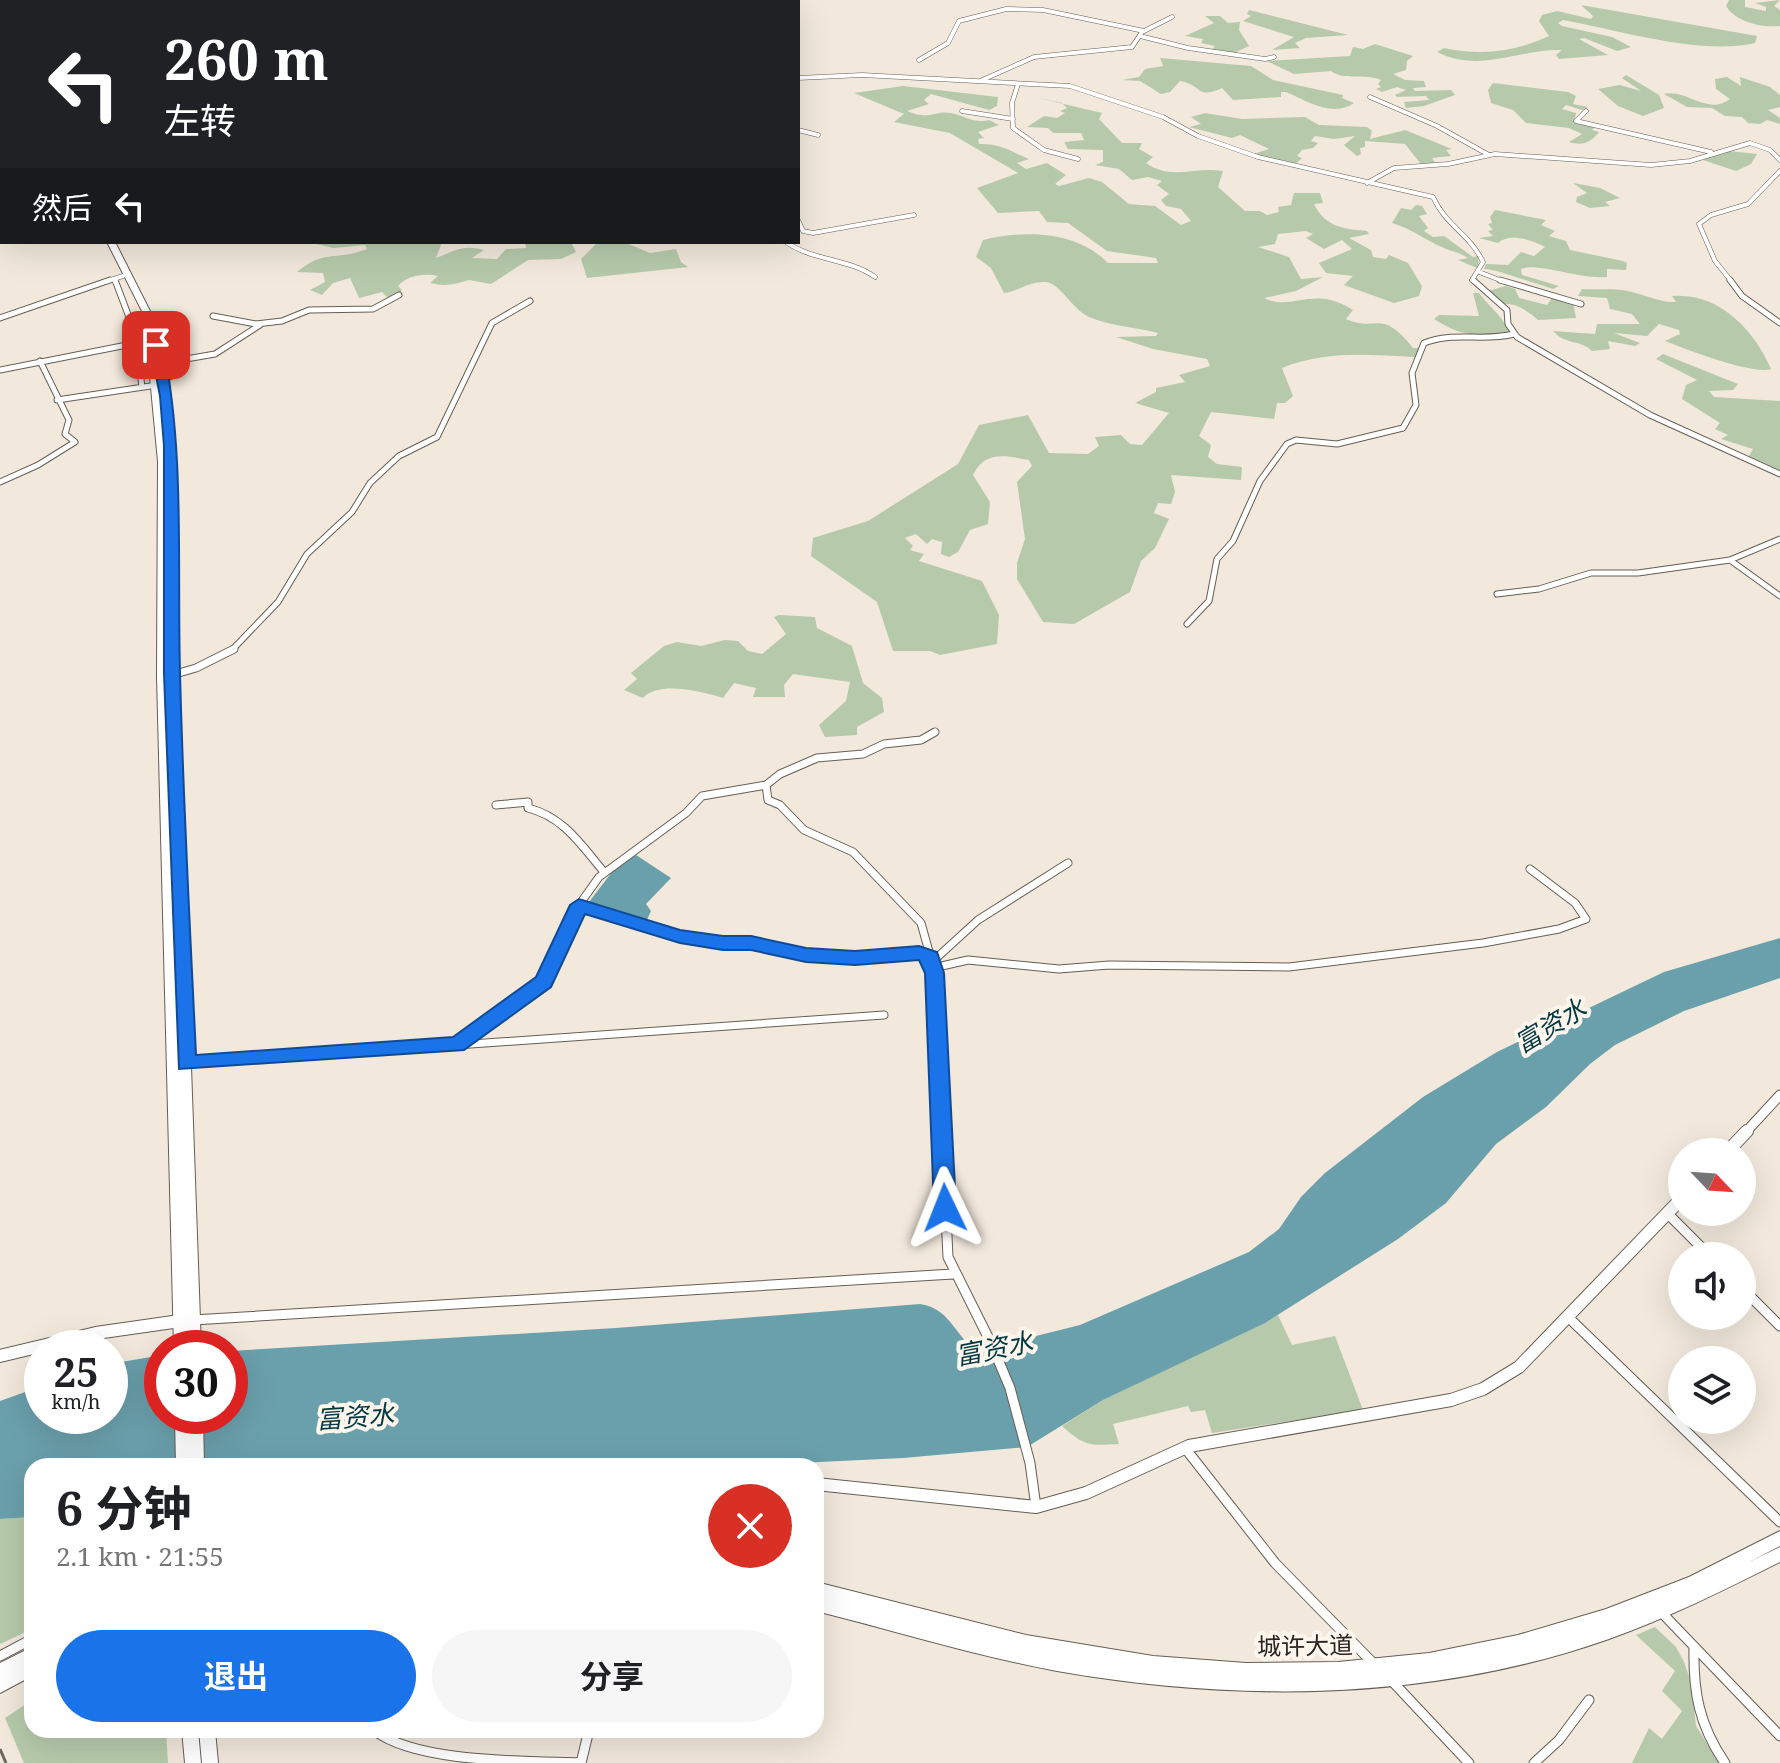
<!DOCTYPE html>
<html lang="zh">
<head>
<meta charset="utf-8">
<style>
  :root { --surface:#fff; --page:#f6f6f6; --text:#202124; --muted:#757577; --accent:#1a73e8 }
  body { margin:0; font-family:"Noto Serif","Noto Sans SC",serif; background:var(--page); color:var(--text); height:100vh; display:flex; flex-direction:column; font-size:30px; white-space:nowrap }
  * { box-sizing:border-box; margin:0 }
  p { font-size:26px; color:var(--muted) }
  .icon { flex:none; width:44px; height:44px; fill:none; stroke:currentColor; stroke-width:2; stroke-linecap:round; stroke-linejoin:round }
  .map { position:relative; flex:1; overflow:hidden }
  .details { position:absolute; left:24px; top:1458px; width:800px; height:280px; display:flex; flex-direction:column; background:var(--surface); border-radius:24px; box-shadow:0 8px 32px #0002 }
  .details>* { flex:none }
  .banner { position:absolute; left:0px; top:0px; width:800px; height:244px; box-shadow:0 8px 32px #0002; background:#202124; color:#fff; overflow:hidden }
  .needle { width:52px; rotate:115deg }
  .fabs { position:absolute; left:1668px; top:1138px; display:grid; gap:16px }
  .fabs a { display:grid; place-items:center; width:88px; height:88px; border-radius:50%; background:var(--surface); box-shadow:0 8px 32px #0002; font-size:40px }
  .speed { position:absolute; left:24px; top:1330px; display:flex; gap:16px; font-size:40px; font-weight:700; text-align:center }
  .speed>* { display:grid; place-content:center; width:104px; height:104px; border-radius:50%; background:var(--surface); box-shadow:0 8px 32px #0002; line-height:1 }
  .speed small { font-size:20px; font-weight:400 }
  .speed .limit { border:12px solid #d22; background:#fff; color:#111 }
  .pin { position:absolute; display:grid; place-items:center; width:68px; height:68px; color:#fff; margin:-34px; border-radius:16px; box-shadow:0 4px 12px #0006 }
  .me { position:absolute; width:88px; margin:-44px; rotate:358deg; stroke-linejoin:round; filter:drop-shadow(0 0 6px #0008) }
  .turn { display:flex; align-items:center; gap:28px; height:168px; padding:0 32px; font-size:36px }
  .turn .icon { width:104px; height:104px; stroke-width:2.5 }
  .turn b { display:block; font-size:56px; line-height:68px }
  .then { display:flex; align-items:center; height:76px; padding:0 32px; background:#0003; gap:16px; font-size:30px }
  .round { display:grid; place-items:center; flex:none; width:84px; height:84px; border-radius:42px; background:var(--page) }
  .overview { display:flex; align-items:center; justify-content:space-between; height:136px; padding:0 32px }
  h1 { font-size:48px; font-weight:700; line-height:60px }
  .cta { display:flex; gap:16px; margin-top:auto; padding:16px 32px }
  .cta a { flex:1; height:92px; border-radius:48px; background:var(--accent); color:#fff; font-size:32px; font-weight:700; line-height:92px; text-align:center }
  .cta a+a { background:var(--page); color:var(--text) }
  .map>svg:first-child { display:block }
  .green { fill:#b6caab }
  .water { fill:#6aa0ac }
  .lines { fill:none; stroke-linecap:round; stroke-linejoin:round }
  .minor-far3-casing { stroke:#665e54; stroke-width:5 }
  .minor-far2-casing { stroke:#665e54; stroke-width:7 }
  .minor-far1-casing { stroke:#665e54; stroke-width:9 }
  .minor-casing { stroke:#665e54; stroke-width:11 }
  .tertiary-far1-casing { stroke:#665e54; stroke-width:11 }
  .tertiary-casing { stroke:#665e54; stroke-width:14 }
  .secondary-casing { stroke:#665e54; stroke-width:2 }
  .minor-far3 { stroke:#fff; stroke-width:4 }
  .minor-far2 { stroke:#fff; stroke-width:5 }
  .minor-far1 { stroke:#fff; stroke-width:7 }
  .minor { stroke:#fff; stroke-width:9 }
  .tertiary-far1 { stroke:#fff; stroke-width:9 }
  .tertiary { stroke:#fff; stroke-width:12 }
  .secondary { fill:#fff; fill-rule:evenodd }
  .rail { stroke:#6c665f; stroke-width:3; stroke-dasharray:16 8; stroke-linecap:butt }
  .route { fill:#1a73e8; stroke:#114b97; stroke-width:2 }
  .labels { text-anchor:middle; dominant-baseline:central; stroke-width:8; stroke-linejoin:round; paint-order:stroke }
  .near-street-label { font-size:24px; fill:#282420; stroke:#fef6ec }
  .near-water-label { font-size:26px; font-style:italic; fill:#033942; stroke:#fef6ec }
</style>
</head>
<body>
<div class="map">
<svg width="1780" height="1763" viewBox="0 0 1780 1763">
  <rect width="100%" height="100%" fill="#f2e8dc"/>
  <!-- green -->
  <path class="green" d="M1729,0H1745V7L1766,11V7L1755,3L1780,0L1774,6L1780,10V26C1761,28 1736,22 1726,6Z
    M1581,5L1757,36L1755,43C1701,56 1619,30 1563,20L1558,23L1562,26L1612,37L1631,47L1617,51L1584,38L1579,39L1608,55L1559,59L1556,55L1562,50C1521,48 1481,74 1437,52L1444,48C1481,56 1515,52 1549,36L1539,21L1542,15L1557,11L1591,19L1593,16Z
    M1249,10L1348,35L1306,38L1295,43L1300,48L1272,50L1294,37L1243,21L1251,16L1247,14Z
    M1205,16H1220L1228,23L1240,22L1239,30L1249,46L1234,53L1212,49L1215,46L1201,43L1203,39L1185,36L1214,23Z
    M1375,44L1413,56L1407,61L1406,70L1393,74L1405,80L1424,81L1426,87L1413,88L1415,91L1451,90L1455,95L1424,106L1406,108L1404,102L1429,100L1426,96L1397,97L1395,95L1406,90L1397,87L1382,92L1376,89L1381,87L1378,84L1381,80C1365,73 1345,81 1331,71L1294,74L1267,61L1350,56L1353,47L1363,49Z
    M1160,58L1251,66L1273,80L1343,95L1342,98L1354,103C1333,118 1307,101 1286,92H1281V97L1233,100L1222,88C1196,100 1203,85 1180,81L1170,92L1161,94L1140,81L1122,80L1139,77L1145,69L1163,66Z
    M1626,75L1659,95L1664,108L1643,116L1618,106L1598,89L1620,85L1641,91L1622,78Z
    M1727,77L1741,86L1740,77L1770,87L1780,95V107L1768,110L1780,118V124L1767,120L1760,124L1748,123L1742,117L1725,116L1712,108L1687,107L1664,94C1688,89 1706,116 1730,99L1716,89L1715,79Z
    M1493,83L1568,92L1576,96L1573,104L1588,107L1582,110L1566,105L1562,109L1576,113L1574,122L1595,127L1592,130L1599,132C1590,143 1583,146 1569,142L1582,134L1569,128L1526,123L1513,110L1491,103L1488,90Z
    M903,86L998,97L997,106L989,110L931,94L924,100L929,104L907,111C931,121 933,110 951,113C964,116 976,124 989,120L999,125L978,132L984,138L978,139L979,144C1003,144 1011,152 1029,159L1017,163L1026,169L1047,163L1066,175L1055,184L1059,186L1089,178L1102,182L1129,204L1155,206L1181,225L1191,221L1181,209L1166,206L1161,200L1169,194L1157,185L1162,181L1148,177L1132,180L1119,169L1095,165L1103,162V150L1068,149L1064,142L1084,140L1081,133H1053L1048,128L1027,127L1044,116L1057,118L1065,113L1060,111L1067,108L1062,103L1034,97L1102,113L1099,119L1122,143H1142L1139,149L1153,157L1146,163C1171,181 1195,166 1223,171L1218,187L1245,211H1260L1267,215L1279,212L1278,207L1291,205L1294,193H1320L1323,203L1314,204C1325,227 1344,229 1367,231L1369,234L1349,238L1371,250L1373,257L1386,259L1389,255L1408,263L1422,286L1419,296L1394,303L1344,285L1353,276L1326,273L1319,263L1352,249L1342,240L1324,249L1306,238L1313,234L1306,231L1278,234L1275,244L1258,247L1289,257L1301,279L1323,277L1296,291L1264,298C1292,312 1314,284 1353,310L1346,319C1378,333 1380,307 1413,348H1420L1415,357C1368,355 1327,350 1282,368L1293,396L1285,403H1277L1274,419L1211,412L1199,436L1211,445L1208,457L1217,464L1242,467L1241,480L1171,475L1175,492L1171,504L1158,503L1154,513L1169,519L1155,548L1141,561L1130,592L1074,624L1043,622L1017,579V563L1025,539L1017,482L1032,466L1029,460C1007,456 985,450 973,475L990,502L988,524L970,530L958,552L949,557L941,554L942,542L932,539L927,544L916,534L905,538L913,546L910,550L924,554L919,561L982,581L999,615L997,644L940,655L930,651H893L877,602L811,556L813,538L868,521L958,464L979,425L1028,415L1049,453L1088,454L1099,446L1095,437L1121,435L1130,444L1142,445L1169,413L1135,403L1156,392V388L1185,382L1179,375L1210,366L1207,359L1153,349L1116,337L1156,336L1158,333C1136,327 1110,326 1089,317C1072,309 1060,283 1046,282C1029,281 1019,291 1004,293L991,268L976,257L983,240C1024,230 1076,230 1108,263H1158L1156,258L1107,251L1068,223L1047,222L1039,211L998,213L977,188L1018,173L950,133L894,122L904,114L854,93Z
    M1205,113L1242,119L1305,117L1319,125L1367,127L1372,131L1370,139L1405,130L1452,149L1446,150L1451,156L1432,158L1436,164H1421L1405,144L1365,141V147L1360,148L1361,154L1357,156L1344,145L1355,136L1334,139L1315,136L1311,141L1318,143L1313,148L1302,150L1297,156L1302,158L1294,165L1253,154L1269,149L1240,135L1232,138L1189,127L1201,124L1191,117Z
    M1719,150L1757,154L1751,164L1736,171L1703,160Z
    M1573,183L1600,188L1620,198L1605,202L1610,206L1590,208L1576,202L1577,197L1587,193Z
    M1416,205L1422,206L1427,214L1419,216L1428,228L1424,231L1433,237L1444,236L1473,257L1478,256L1479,269L1458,260L1468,258C1459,252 1453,252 1444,248C1423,239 1414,230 1392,223L1401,208L1411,210Z
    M1495,210L1546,220L1541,225L1555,231L1549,236L1566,241L1570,250L1623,261L1627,263L1626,270L1607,269V277C1581,280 1537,262 1521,269L1522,275L1559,286L1553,289C1539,285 1493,268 1484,269L1486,264L1508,265L1521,252L1534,256L1545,247C1531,239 1509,233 1498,243L1479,238L1493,236L1488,231L1493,230L1488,224L1492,223L1490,217Z
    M307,242H442L436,258C455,251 462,244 484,250L472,258L497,259L506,249L526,248L525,242H571L576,252L561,259L528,260L491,284L469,280C455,284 446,287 430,283L438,276C425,273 407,275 398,286L402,290L389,299L382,292L359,298L350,278L333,283L322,295L310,290L325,282L323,273L297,272C324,249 337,261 367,249L365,245L334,248Z
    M598,242H624L650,253L676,249L681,262L688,267L587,278L581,259Z
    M1506,286L1515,289L1519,298L1547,305L1552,298L1573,303L1576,318L1538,320C1529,312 1517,303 1505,304L1488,291Z
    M1582,289C1597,290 1613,288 1627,291C1644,294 1660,303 1676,302L1672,296C1718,292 1754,329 1771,369C1753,375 1685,349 1665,341L1680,334L1679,330L1659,324L1647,336L1614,333L1640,343L1635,346L1608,341L1610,349L1592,351C1580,339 1567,346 1553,331L1595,334L1597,324H1640L1632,314L1610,309L1607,298L1578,296Z
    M1473,293H1479C1492,310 1501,314 1510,333C1480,338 1460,336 1434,319L1439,315L1479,316Z
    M1663,354L1738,384L1733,390L1709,391L1714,397L1780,401V471L1749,456L1753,449L1721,439L1728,435L1715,429L1720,423L1682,399L1686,385L1697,380L1656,359Z
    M779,615L815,617L817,628L852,646L863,683L882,698L884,712L857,727V735L825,737L819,725L846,701L850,682L793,674L784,685L785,697H753L756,688L734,683L723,698C704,692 659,680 643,698L624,690L637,679L631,673L664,646L677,642L701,646L725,640L738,641L748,651L762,654L786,634L774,617Z
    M1278,1315L1292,1345L1335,1336L1363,1410L1212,1433L1205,1410L1191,1412L1188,1406L1113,1424L1119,1444C1090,1446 1084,1446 1062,1426L1103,1400Z
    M32,1517V1629L0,1644V1519Z
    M1655,1627L1676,1647L1684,1662L1691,1682L1696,1726L1719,1763H1632L1649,1728L1662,1739L1682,1711L1662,1691L1675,1671L1636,1635Z
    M32,1700V1730H166L168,1763H24L5,1718Z"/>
  <!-- water -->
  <path class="water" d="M636,855L671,878L646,904L651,911L646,922L594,907L589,902L612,872Z
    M1780,938V978L1684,1011L1615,1045L1590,1064L1546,1107L1496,1144L1446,1203L1398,1239L1265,1323L1103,1400L1027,1447L903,1458L735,1466H32V1517L0,1519V1401L42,1386V1416H110V1364L162,1355V1416H230V1351L616,1328L920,1304C954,1309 955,1342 980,1350L1080,1325L1249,1252L1279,1229L1301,1197L1325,1173L1423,1097L1497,1052L1664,972Z"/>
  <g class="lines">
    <!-- minor-far3 casing -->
    <g class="minor-far3-casing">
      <path id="minor-far3" d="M327,2L334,0
        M1140,36L1188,48L1265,59L1274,57
        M919,60L948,43L959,21L1006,9L1043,10L1144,31
        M798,78L862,75L1070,86L1163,117L1198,136L1258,157L1433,197C1446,226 1469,233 1483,262L1472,280L1475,282
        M980,81L1034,57L1132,47L1142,32L1172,17
        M1018,84L1012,103L1013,128L1044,150L1078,159
        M1370,97L1437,126L1489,155
        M962,111L1013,119
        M1586,111L1576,121L1711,152
        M798,130L818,135
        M1367,183L1394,168L1448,164L1495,154L1651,165L1690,161L1750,143L1770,150L1780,160
        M798,220L803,231L813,233L914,215
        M786,242C813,261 848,258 875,277
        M1479,272L1505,282
        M114,279L115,282
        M104,282L123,276
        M1732,282L1715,261L1699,224L1711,215L1748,204L1780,171"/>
    </g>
    <!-- minor-far2 casing -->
    <g class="minor-far2-casing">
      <path id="minor-far2" d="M115,280L135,333L142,387
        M1473,280L1507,310L1508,324L1517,337L1650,415L1780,474
        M1500,280L1581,304
        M1730,280L1742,296L1780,323
        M213,316L256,324L282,321L309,310L373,309L399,295
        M0,318L110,280
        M0,370L137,343
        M164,379L172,376L186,359L215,354L260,325
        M57,400L157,385
        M0,482L38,465L75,442L65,434L69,420L40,361
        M1730,560L1780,596
        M1497,594L1539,589L1591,573H1638L1730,560L1780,539
        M1187,624L1209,601L1217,559L1233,541L1260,481L1287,444L1296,440L1337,444L1403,428L1416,405L1412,373L1424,343C1454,331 1483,342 1514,334
        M231,651L278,602L307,554L352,512L370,483L399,456L437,437L492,323L530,301"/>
    </g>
    <!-- minor-far1 casing -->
    <g class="minor-far1-casing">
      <path id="minor-far1" d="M172,675L196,668L234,649
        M766,785L768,800L780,805L804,830L853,852L921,923L935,973L942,1133
        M496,805L528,802V808C564,817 581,845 604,872
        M579,905L623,921L704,941L751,943L806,955L855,958L910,952L930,957
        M932,962L978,920L1068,863
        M933,968L968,960L1059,969L1109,965L1289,967L1483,943L1559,929L1586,919L1575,903L1530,869
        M460,1043L544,982L579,905L599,877L686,813L702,796L766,785L780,774L817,758L863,754L884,744L921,740L935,732
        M186,1064L884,1015"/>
    </g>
    <!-- minor casing -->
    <g class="minor-casing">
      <path id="minor" d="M942,1131L948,1257L991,1343L1010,1388L1030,1463L1036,1507
        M1667,1213L1710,1256
        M1742,1288L1780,1326
        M1568,1317L1780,1522
        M193,1320L953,1274
        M1185,1448L1275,1563L1375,1665
        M1662,1613L1780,1736
        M1694,1647C1693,1692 1699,1725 1725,1763
        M0,1656L32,1639
        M1391,1680L1469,1763
        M374,1730C415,1763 526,1761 581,1763L589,1730
        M1534,1763L1559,1740L1589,1700"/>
    </g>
    <!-- tertiary-far1 casing -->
    <g class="tertiary-far1-casing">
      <path id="tertiary-far1" d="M1745,1133L1780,1095"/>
    </g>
    <!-- tertiary casing -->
    <g class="tertiary-casing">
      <path id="tertiary" d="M1727,1152L1747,1131
        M0,1356L96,1333L180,1321
        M816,1484L1036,1507L1086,1493L1189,1446L1451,1400L1483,1389L1519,1367L1682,1198"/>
    </g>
    <!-- secondary casing -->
    <g class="secondary-casing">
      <path id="secondary" d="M1,0H9L12,2H4Z
        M585,0H594L590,2H581Z
        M0,165H2V169H0Z
        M107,242H115L152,315L167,378L174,429L177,673L201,1348H174L157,677L158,462L150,377L142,334L148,332L144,315ZM156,365C163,395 166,426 166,457L164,419ZM167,587L170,758L167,677Z
        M175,1416H203L204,1466H176Z
        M1780,1531V1546L1751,1561L1780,1547V1562C1724,1590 1668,1618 1609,1639C1433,1701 1240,1703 1057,1671C976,1656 896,1631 816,1611V1582L1026,1635L1153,1656L1246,1663L1338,1662L1429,1653L1518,1635L1606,1609L1689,1577Z
        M32,1647V1676L0,1693V1663Z
        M182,1730H198L201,1763H185Z
        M199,1730H215L218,1763H202Z"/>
    </g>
    <!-- minor-far3 -->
    <use href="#minor-far3" class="minor-far3"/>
    <!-- minor-far2 -->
    <use href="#minor-far2" class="minor-far2"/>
    <!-- minor-far1 -->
    <use href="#minor-far1" class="minor-far1"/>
    <!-- minor -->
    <use href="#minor" class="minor"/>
    <!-- tertiary-far1 -->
    <use href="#tertiary-far1" class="tertiary-far1"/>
    <!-- tertiary -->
    <use href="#tertiary" class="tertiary"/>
    <!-- secondary -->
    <use href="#secondary" class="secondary"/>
    <!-- rail -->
    <path class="rail" d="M0,1749L6,1763"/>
  </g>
  <!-- route -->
  <path class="route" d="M156,342L163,345C185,453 177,563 180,672C183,800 190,928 196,1055L453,1037L536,977L570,905L579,899L680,930L723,936H751L806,948L855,951L919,946L937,952L944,973L956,1208L953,1215H937L934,1208L925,973L919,960L855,965L806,962L751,950H723L680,943L585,914L551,987L464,1050L179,1069L164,673V446L160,396L150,345Z"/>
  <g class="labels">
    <!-- near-street labels -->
    <g class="near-street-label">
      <text transform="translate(1305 1645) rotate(-1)">城许大道</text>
    </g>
    <!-- near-water labels -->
    <g class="near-water-label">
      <text transform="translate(1550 1025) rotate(-31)">富资水</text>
      <text transform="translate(994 1348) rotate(-11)">富资水</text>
      <text transform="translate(355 1416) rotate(-4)">富资水</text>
    </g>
  </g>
</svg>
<div class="fabs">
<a><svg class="needle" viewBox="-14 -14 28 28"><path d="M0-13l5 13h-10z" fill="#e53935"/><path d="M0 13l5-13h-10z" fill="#757577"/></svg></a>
<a><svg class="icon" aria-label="sound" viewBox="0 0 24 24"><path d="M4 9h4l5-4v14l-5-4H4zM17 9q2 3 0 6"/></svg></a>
<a><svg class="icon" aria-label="layers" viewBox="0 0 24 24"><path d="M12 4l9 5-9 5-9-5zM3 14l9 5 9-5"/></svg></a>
</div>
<div class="speed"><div>25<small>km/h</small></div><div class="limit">30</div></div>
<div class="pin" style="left:156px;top:345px;background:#d93025"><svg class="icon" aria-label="arrive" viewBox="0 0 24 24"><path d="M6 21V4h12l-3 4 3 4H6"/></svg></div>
<svg class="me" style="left:945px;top:1208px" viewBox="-20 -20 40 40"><path d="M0-17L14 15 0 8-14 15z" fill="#1a73e8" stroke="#fff" stroke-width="4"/></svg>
<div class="banner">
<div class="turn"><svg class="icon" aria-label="left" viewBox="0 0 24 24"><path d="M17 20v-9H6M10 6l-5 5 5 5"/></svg><div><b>260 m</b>左转</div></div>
<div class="then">然后<svg class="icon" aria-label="left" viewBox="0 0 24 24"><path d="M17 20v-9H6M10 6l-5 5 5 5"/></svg></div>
</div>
<section class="details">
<div class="overview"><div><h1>6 分钟</h1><p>2.1 km · 21:55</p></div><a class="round" style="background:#d93025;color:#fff"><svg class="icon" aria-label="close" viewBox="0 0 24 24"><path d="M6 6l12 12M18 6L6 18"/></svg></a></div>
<div class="cta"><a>退出</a><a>分享</a></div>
</section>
</div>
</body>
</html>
